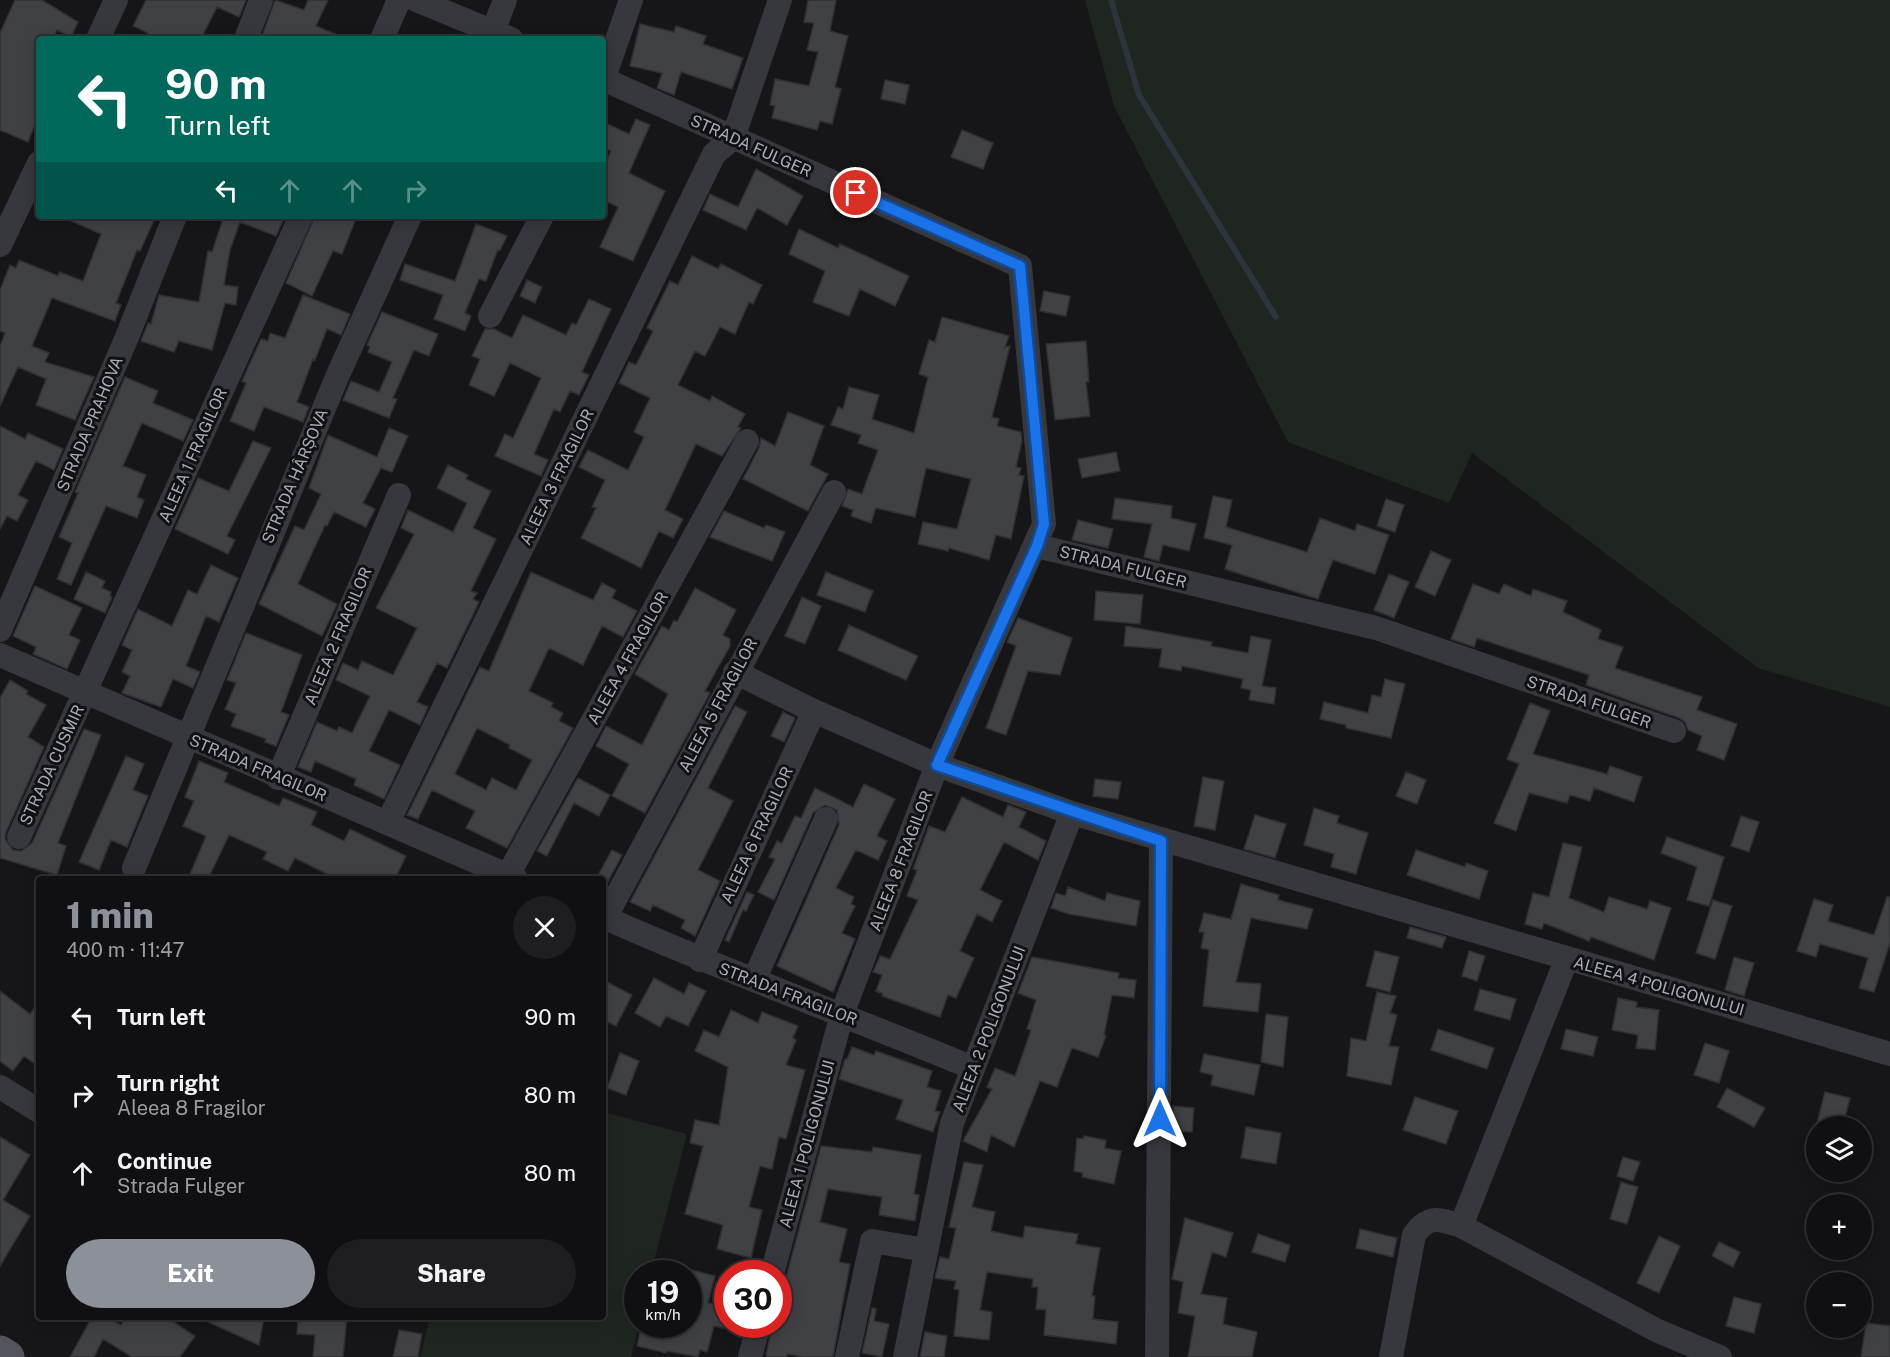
<!DOCTYPE html>
<html lang="en">
<head>
<meta charset="utf-8">
<style>
  :root { --surface:#101012; --page:#1e1e20; --text:#f1f3f6; --muted:#9c9d9f; --line:#303032; --accent:#8c9099 }
  body { margin:0; font-family:"Public Sans",sans-serif; background:var(--page); color:var(--text); height:100vh; display:flex; flex-direction:column; font-size:22px; white-space:nowrap }
  * { box-sizing:border-box; margin:0 }
  p { font-size:20px; color:var(--muted) }
  .icon { flex:none; width:33px; height:33px; fill:none; stroke:currentColor; stroke-width:2; stroke-linecap:round; stroke-linejoin:round }
  .map { position:relative; flex:1; overflow:hidden }
  .sheet { position:absolute; left:36px; top:876px; width:570px; height:444px; display:flex; flex-direction:column; background:var(--surface); border-radius:6px; box-shadow:0 3px 15px #0003,0 0 0 2px var(--line) }
  .sheet>* { flex:none }
  .top-card { position:absolute; left:36px; top:36px; width:570px; height:183px; border-radius:6px; box-shadow:0 3px 15px #0003,0 0 0 2px var(--line); background:#00695c; color:#fff; overflow:hidden }
  .buttons { position:absolute; left:1806px; top:1116px; display:grid; gap:12px }
  .buttons a { display:grid; place-items:center; width:66px; height:66px; border-radius:50%; background:var(--surface); box-shadow:0 3px 15px #0003,0 0 0 2px var(--line); font-size:30px }
  .speed { position:absolute; left:624px; top:1260px; display:flex; gap:12px; font-size:30px; font-weight:700; text-align:center }
  .speed>* { display:grid; place-content:center; width:78px; height:78px; border-radius:50%; background:var(--surface); box-shadow:0 3px 15px #0003,0 0 0 2px var(--line); line-height:1 }
  .speed small { font-size:15px; font-weight:400 }
  .speed .limit { border:9px solid #d22; background:#fff; color:#111 }
  .pin { position:absolute; display:grid; place-items:center; width:51px; height:51px; color:#fff; margin:-26px; border:3px solid #fff; border-radius:50%; box-shadow:0 2px 6px #0007 }
  .me { position:absolute; width:66px; margin:-33px; rotate:0deg; stroke-linejoin:round; filter:drop-shadow(0 0 4px #0008) }
  .turn { display:flex; align-items:center; gap:21px; height:126px; padding:0 30px; font-size:27px }
  .turn .icon { width:78px; height:78px; stroke-width:2.5 }
  .turn b { display:block; font-size:42px; line-height:51px }
  .lanes { display:flex; align-items:center; height:57px; padding:0 30px; background:#0003; justify-content:center; gap:30px; direction:ltr }
  .lanes .off { opacity:.35 }
  .round { display:grid; place-items:center; flex:none; width:63px; height:63px; border-radius:32px; background:var(--page) }
  .headline { display:flex; align-items:center; justify-content:space-between; height:102px; padding:0 30px }
  h1 { font-size:36px; font-weight:800; line-height:45px; color:var(--accent) }
  .button { display:flex; gap:12px; margin-top:auto; padding:12px 30px }
  .button a { flex:1; height:69px; border-radius:36px; background:var(--accent); color:#fff; font-size:24px; font-weight:800; line-height:69px; text-align:center }
  .button a+a { background:var(--page); color:var(--text) }
  ul { padding:0; list-style:none }
  li { display:flex; align-items:center; gap:18px; height:78px; padding:0 30px }
  li div { flex:1 }
  li b { display:block; font-size:22px }
  li em { font-style:normal }
  .map>svg:first-child { display:block }
  .green { fill:#1e261f }
  .lines { fill:none; stroke-linecap:round; stroke-linejoin:round }
  .stream { stroke:#2c353c; stroke-width:6 }
  .building { fill:#404145; stroke:#303034; stroke-width:1.5; fill-rule:evenodd }
  .minor { stroke:#37383d; stroke-width:24 }
  .primary { stroke:#53555c; stroke-width:33 }
  .route-casing { stroke:#114b97; stroke-width:15 }
  .route { stroke:#1a73e8; stroke-width:10 }
  .labels { text-anchor:middle; dominant-baseline:central; stroke-width:6; stroke-linejoin:round; paint-order:stroke }
  .street-label { font-size:16px; fill:#a8adb8; stroke:#111113 }
</style>
</head>
<body>
<div class="map">
<svg width="1890" height="1357" viewBox="0 0 1890 1357">
  <rect width="100%" height="100%" fill="#161618"/>
  <!-- green -->
  <path class="green" d="M1085,0H1890V707L1758,668L1472,453L1449,503L1288,442L1114,106Z
    M603,1112L687,1134L651,1273L638,1274L639,1325L631,1357H420L430,1317H603Z"/>
  <g class="lines">
    <!-- stream -->
    <path class="stream" d="M1111,0L1139,95L1276,317"/>
  </g>
  <!-- building -->
  <path class="building" d="M15,0H42L78,22L71,37L57,30L53,39H39V115L28,142L0,130V33Z
    M146,0H246L239,17L217,7L201,39H145L148,33L133,26Z
    M275,0L304,10L308,0H328L316,26L347,39H261Z
    M808,0H836L830,31L848,36L835,87L841,89L832,124L820,121L817,130L772,118L775,106L770,105L775,79L809,86L818,52L807,50L814,23L804,22Z
    M640,24L674,32L676,26L706,36L703,44L743,58L732,89L681,72L674,95L657,88L662,73L630,66Z
    M885,80L909,85L905,104L881,99Z
    M636,119L650,125L629,173L665,191L633,261L600,247L618,207L603,200V169L611,151L603,147V122L629,134Z
    M962,130L993,143L983,169L951,157Z
    M756,169L803,196L787,225L757,208L746,230L703,210L710,194L738,207Z
    M60,216H156L140,251L137,250L116,303L121,305L115,321L52,298L32,346L49,353L45,362L94,377L75,420L36,405L46,379L18,367L0,406V346L5,333L0,331V290L10,265L16,268L19,260L58,276L59,272L83,281L101,234Z
    M224,216H285L276,236L240,222L230,250L224,285L238,287L236,305L225,303L212,350L179,341L174,352L141,341L148,323L151,324L159,295L199,302L208,251L212,252Z
    M315,216H357L342,254L333,251L312,296L286,283Z
    M476,224L507,236L500,250L498,249L486,281L479,279L465,313L471,316L465,331L434,319L443,295L400,280L405,264L455,281Z
    M799,229L838,248L840,244L909,276L895,306L860,289L849,316L813,302L825,271L789,254Z
    M692,256L718,269L721,264L762,285L753,304L749,302L735,334L720,327L705,356L695,351L678,385L710,401L712,396L745,414L738,427L741,428L722,456L696,444L665,510L683,519L673,538L659,531L641,568L581,538L596,508L592,507L605,480L579,467L588,450L628,470L644,437L634,432L650,398L619,383L629,362L636,365L653,331L647,328L670,281L678,285Z
    M527,280L542,287L535,303L520,296Z
    M1044,291L1070,296L1066,316L1040,311Z
    M303,295L350,314L341,335L327,329L315,360L313,359L297,402L309,407L303,422L264,407L254,431L230,421L246,383L242,381L261,339L268,341L270,333L285,338Z
    M589,299L611,309L582,372L589,375L579,395L570,391L560,412L554,409L534,454L548,460L541,476L495,456L505,434L513,438L541,378L510,363L494,396L469,385L480,359L472,356L485,329H494L512,338L523,315L566,335L572,323L576,325Z
    M382,312L438,334L429,356L414,350L393,398L397,399L389,418L343,400L351,381L379,392L392,362L368,352L370,347L367,345Z
    M942,317L1009,336L1005,347L1010,346L992,417L999,419L997,426L1021,432L1022,441L1016,467L1021,468L1019,475L1024,476L1011,539L996,535L989,560L949,548L948,551L918,544L923,522L957,529L971,479L926,468L915,517L876,508L871,523L851,516L853,510L842,506L848,489L862,494L878,450L858,443L861,435L831,425L838,407L843,409L849,387L879,395L872,419L914,433L928,377L919,374L929,340L935,342Z
    M1086,341L1089,382H1086L1090,416L1055,420L1046,344Z
    M125,377L158,391L153,403L193,420L183,441L142,423L123,466L146,475L137,497L144,500L137,518L106,506L71,585L57,579L72,543L59,537L78,493L75,492Z
    M788,412L824,426L810,465L828,474L808,511L743,479L759,448L761,438L775,446Z
    M0,426L25,439L28,433L63,449L54,470L36,461L18,495L28,500L17,521L7,516L0,529Z
    M389,428L408,436L392,472L381,468L363,503L375,509L366,527L334,512L327,526L325,525L298,584L337,604L322,636L259,604L295,526L304,530L321,494L309,488L328,435L377,457Z
    M253,441L271,448L227,536L235,540L228,554L175,529L198,478L229,491Z
    M1116,452L1120,471L1082,478L1078,459Z
    M448,465L468,475L466,479L491,491L473,528L496,539L471,591L477,593L473,599L479,602L447,668L437,663L417,702L428,707L420,725L389,710L369,751L400,765L384,799L354,785L356,779L315,761L311,772L298,767L317,722L337,731L339,727L352,733L370,696L336,680L343,663L358,670L362,661L393,675L417,628L376,608L414,534L401,528L408,510L453,532L467,503L437,488Z
    M1213,496L1232,500L1226,527L1307,552L1320,518L1355,531L1357,524L1389,535L1375,574L1333,560L1318,599L1225,569L1232,545L1204,538Z
    M1115,498L1172,506L1171,518L1196,524L1189,551L1163,545L1159,561L1144,557L1152,524L1112,519Z
    M1386,499L1404,505L1395,532L1377,526Z
    M724,511L764,528L766,525L785,532L772,561L710,537Z
    M1078,520L1113,529L1108,548L1072,540Z
    M1431,551L1451,560L1435,596L1415,587Z
    M211,565L238,578L219,622L206,616L186,666L200,672L193,688L173,679L161,707L122,693L130,676L122,672L132,650L122,645L138,609L172,626L188,590L197,594Z
    M86,572L105,581L102,588L111,592L110,596L112,597L105,613L74,599Z
    M531,572L593,600L602,583L616,590L612,598L637,611L623,637L602,626L583,665L549,648L529,691L553,703L551,707L563,713L559,721L573,728L507,848L466,828L475,811L432,790L418,819L407,815L480,667L489,671ZM477,728L510,745L509,748L532,760L516,790L492,778L486,790L455,774Z
    M826,572L873,591L865,612L817,595Z
    M1389,574L1409,582L1394,618L1374,610Z
    M1473,584L1499,594L1504,584L1531,596L1533,589L1567,601L1563,612L1601,630L1598,639L1623,647L1615,668L1702,697L1697,710L1737,724L1724,760L1697,750L1702,736L1688,730L1685,722L1679,718L1586,685L1589,675L1477,638L1474,647L1451,639Z
    M35,586L82,608L69,635L80,640L67,669L33,654L36,647L13,636Z
    M695,588L736,610L723,635L730,639V646L705,691L710,693L645,813L612,796L629,764L596,746L606,726L642,745L668,694L635,674L662,626L669,630L674,620L677,622Z
    M1096,591L1143,595L1140,624L1094,620Z
    M802,597L821,606L805,644L785,636Z
    M1018,618L1072,638L1060,675L1028,671L1006,735L986,728L1016,646L1007,642Z
    M849,625L918,656L906,680L838,650Z
    M1126,626L1212,642L1211,646L1248,653L1251,636L1271,640L1262,686L1276,688L1274,704L1249,700L1251,690L1241,688L1243,679L1182,666L1181,671L1159,667L1162,649L1124,646Z
    M246,633L302,655L281,712L289,715L276,746L265,742L266,739L231,726L236,714L225,709L236,683L227,680Z
    M1385,679L1405,684L1391,738L1346,728V725L1320,719L1324,702L1368,713L1372,695L1381,697Z
    M10,680L28,691L26,694L46,705L28,737L44,747L6,832L5,839L13,850L21,851L32,843L84,729L101,735L58,843L66,846L57,875L0,858V698Z
    M1530,703L1550,711L1533,754L1607,774L1610,766L1642,777L1634,802L1594,788L1590,801L1570,795L1567,803L1529,793L1516,831L1494,823L1519,764L1507,759Z
    M735,706L747,712L708,788L733,801L698,870L720,881L695,936L681,928L685,920L653,905L650,911L630,902Z
    M783,712L795,718L784,742L771,736Z
    M126,756L144,764L133,790L148,796L127,847L111,840L99,870L79,862Z
    M199,761L228,773L224,782L279,806L283,798L317,812L311,825L344,841L350,829L406,856L395,879H337L295,858L288,871L263,859L267,852L229,835L208,879H188L206,836L183,826L194,801L185,797Z
    M1406,772L1426,780L1417,804L1396,796Z
    M1203,777L1224,781L1215,830L1194,826Z
    M578,778L610,795L599,816L574,803L547,856L537,851Z
    M1095,779L1121,782L1118,799L1093,796Z
    M864,784L895,799L877,836L887,841L878,860L856,850L836,888L854,897L851,904L855,906L842,933L855,939L833,992L777,966L839,825L837,810L825,805L813,813L774,900L758,892L775,859L769,857L777,841L782,843L795,816L801,818L815,788L853,807Z
    M962,797L1003,817L1008,805L1026,812L1019,827L1046,841L1038,860L1004,842L980,890L1002,901L992,922L977,914L960,951L974,958L956,998L948,995L940,1017L882,996L883,994L876,991L882,975L873,972L880,956L890,959L918,900L907,896L917,870L913,869L929,826L945,832Z
    M1314,808L1339,816L1337,823L1368,833L1356,874L1331,867L1334,854L1304,845Z
    M1255,815L1286,824L1275,858L1244,849Z
    M1741,816L1759,822L1749,852L1731,846Z
    M1667,837L1724,857L1709,906L1687,900L1697,867L1661,853Z
    M1563,843L1582,847L1569,898L1604,912L1609,897L1647,909L1650,901L1671,908L1654,960L1591,937L1589,941L1544,923L1542,929L1525,924L1533,893L1549,897Z
    M612,850L622,855L604,889L603,879H596Z
    M1416,850L1465,867L1466,863L1488,871L1479,899L1407,875Z
    M1241,884L1279,895L1278,900L1313,909L1307,929L1251,918L1236,982L1261,984L1258,1012L1203,1006L1209,950L1201,948L1204,932H1199L1204,913L1231,919Z
    M1068,887L1105,901L1107,893L1140,901L1136,926L1069,914L1051,908L1056,893L1065,896Z
    M747,892L754,895L746,911L743,910L729,942L725,940Z
    M1887,897H1890V943L1874,992L1859,988L1868,958L1820,944L1816,957L1797,951L1814,899L1833,905L1828,921L1874,935Z
    M1713,900L1732,906L1715,959L1696,953Z
    M1410,927L1446,937L1442,948L1407,938Z
    M1375,951L1399,957L1390,992L1366,986Z
    M1469,951L1485,956L1477,981L1462,976Z
    M1032,957L1119,973L1118,978L1136,980L1134,998L1112,995L1104,1035L1106,1036L1098,1057L1072,1048L1057,1087L1040,1081L1014,1147L991,1135L987,1152L963,1141L992,1089L987,1087L995,1068L1015,1076L1031,1030L1027,1029L1036,1000L1018,993Z
    M1734,957L1754,963L1744,996L1725,990Z
    M654,978L684,994L689,983L706,991L688,1026L666,1016L660,1027L635,1013Z
    M603,980L632,995L616,1026L603,1020Z
    M1480,989L1516,999L1510,1020L1474,1010Z
    M0,991L30,1014L39,1002V1067L24,1056L13,1071L0,1061Z
    M1377,992L1396,996L1390,1013L1397,1015L1389,1046L1399,1047L1391,1085L1347,1076L1351,1038L1366,1041Z
    M1618,998L1637,1002L1636,1007L1659,1010L1655,1050L1636,1048L1638,1035L1612,1030Z
    M731,1010L758,1023L762,1012L798,1026L793,1038L796,1040L786,1065L805,1070L786,1139L779,1137L772,1169L760,1166L749,1207L762,1210L751,1258L717,1249L723,1225L685,1214L703,1146L690,1143L695,1120L719,1125L728,1067L695,1051L704,1030L719,1037Z
    M1266,1014L1288,1017L1283,1067L1261,1062Z
    M1438,1029L1494,1048L1487,1069L1431,1050Z
    M1566,1029L1598,1037L1593,1056L1561,1049Z
    M1705,1043L1729,1051L1719,1083L1694,1075Z
    M852,1047L874,1055L876,1051L932,1071L927,1087L941,1091L935,1111L940,1112L933,1132L896,1119L903,1100L839,1079L845,1059H847Z
    M620,1053L639,1061L626,1095L607,1088Z
    M1204,1054L1260,1065L1254,1095L1211,1085L1213,1075L1200,1072Z
    M1727,1088L1765,1108L1754,1127L1717,1107Z
    M1825,1092L1850,1098L1843,1126L1817,1123Z
    M1415,1097L1458,1111L1446,1144L1403,1130Z
    M1173,1106L1194,1108L1192,1132L1173,1131Z
    M1246,1127L1281,1133L1276,1164L1241,1158Z
    M1084,1136L1106,1140L1105,1148L1121,1151L1114,1184L1082,1177L1083,1173L1074,1171L1077,1138L1083,1139Z
    M0,1137L30,1155L3,1200L30,1216L0,1266Z
    M821,1146L872,1152L873,1147L921,1155L914,1194L919,1195L915,1221L879,1215L882,1197L828,1189L820,1222L847,1229L839,1262L850,1264L833,1357H802L788,1354L787,1357H767L766,1354L773,1324H778L781,1285L786,1278Z
    M1623,1157L1640,1162L1633,1181L1617,1176Z
    M964,1162L983,1165L972,1207L995,1212L991,1231L1023,1238L1025,1226L1078,1234L1076,1244L1100,1248L1092,1296H1095L1093,1319L1118,1322L1116,1344L1044,1335L1046,1310L1036,1309L1038,1287H1032L1033,1279L987,1272L980,1310L992,1312L989,1340L954,1336L959,1290L954,1289L956,1281L935,1278L940,1257L949,1259L956,1228L949,1227Z
    M1621,1182L1638,1187L1627,1224L1610,1219Z
    M1185,1218L1233,1233L1226,1257L1212,1252L1201,1294L1227,1298L1223,1324L1257,1332L1252,1357H1188L1195,1316L1178,1313L1183,1282L1172,1279Z
    M1360,1229L1397,1238L1393,1257L1356,1248Z
    M1258,1234L1290,1245L1285,1262L1252,1252Z
    M1659,1236L1680,1246L1659,1293L1637,1283Z
    M1719,1242L1740,1252L1733,1267L1712,1256Z
    M688,1269L715,1276L708,1303L728,1308L723,1328L714,1326L707,1352L700,1350L698,1357L667,1351L666,1353L637,1346L642,1324H688Z
    M1734,1297L1761,1304L1754,1333L1726,1326Z
    M872,1308L876,1309L874,1321L889,1324L882,1357L862,1353Z
    M92,1317H106L121,1325L126,1317H166L195,1336L180,1357H132L103,1339L94,1357H70Z
    M197,1317H264L259,1345Z
    M298,1317H347L343,1357H313L315,1335L297,1334Z
    M1866,1323L1890,1326V1357H1861Z
    M399,1330L422,1334L418,1357H393Z
    M925,1332L947,1336L944,1357H920Z"/>
  <g class="lines">
    <!-- minor -->
    <path class="minor" d="M416,0L511,39
      M98,39L116,0
      M246,39L261,0
      M382,39L399,0
      M490,39L505,0
      M603,79L1020,266L1044,524L937,765L842,1014L772,1274
      M603,80L631,0
      M0,245L39,163
      M490,316L542,216
      M1037,546L1376,628L1674,731
      M0,630L127,337L175,216
      M0,655L516,879
      M735,672L814,711L937,765L1072,813L1567,958
      M278,778L399,495
      M388,822L714,154L733,138L780,0
      M19,837L301,216
      M134,868L337,377L410,216
      M508,875L747,441
      M603,917C725,971 850,1017 973,1068
      M605,918L834,492
      M700,960L814,711
      M754,980L826,819
      M0,1087L39,1111
      M1461,1226L1567,958L1890,1054
      M750,1357L759,1324
      M847,1357L872,1241L926,1250
      M905,1357L952,1123L1072,813
      M1157,1357L1161,841
      M1391,1357L1414,1235C1428,1214 1440,1219 1461,1226L1658,1331L1720,1357"/>
    <!-- primary -->
    <path class="primary" d="M0,1352L8,1357"/>
  </g>
  <g class="lines">
    <!-- route casing -->
    <g class="route-casing">
      <path id="route" d="M856,193L1020,266L1044,524L1037,546L937,765L1161,841L1160,1119"/>
    </g>
    <!-- route -->
    <use href="#route" class="route"/>
  </g>
  <g class="labels">
    <!-- street labels -->
    <g class="street-label">
      <text transform="translate(751 146) rotate(24)">STRADA FULGER</text>
      <text transform="translate(90 424) rotate(-67)">STRADA PRAHOVA</text>
      <text transform="translate(193 455) rotate(-66)">ALEEA 1 FRAGILOR</text>
      <text transform="translate(295 476) rotate(-67)">STRADA HÂRȘOVA</text>
      <text transform="translate(557 477) rotate(-64)">ALEEA 3 FRAGILOR</text>
      <text transform="translate(1123 567) rotate(14)">STRADA FULGER</text>
      <text transform="translate(338 636) rotate(-67)">ALEEA 2 FRAGILOR</text>
      <text transform="translate(628 658) rotate(-61)">ALEEA 4 FRAGILOR</text>
      <text transform="translate(1589 702) rotate(19)">STRADA FULGER</text>
      <text transform="translate(718 705) rotate(-62)">ALEEA 5 FRAGILOR</text>
      <text transform="translate(52 765) rotate(-65)">STRADA CUSMIR</text>
      <text transform="translate(258 768) rotate(23)">STRADA FRAGILOR</text>
      <text transform="translate(757 835) rotate(-65)">ALEEA 6 FRAGILOR</text>
      <text transform="translate(901 861) rotate(-69)">ALEEA 8 FRAGILOR</text>
      <text transform="translate(1659 986) rotate(16)">ALEEA 4 POLIGONULUI</text>
      <text transform="translate(788 994) rotate(21)">STRADA FRAGILOR</text>
      <text transform="translate(989 1029) rotate(-69)">ALEEA 2 POLIGONULUI</text>
      <text transform="translate(807 1144) rotate(-75)">ALEEA 1 POLIGONULUI</text>
    </g>
  </g>
</svg>
<div class="buttons">
<a><svg class="icon" aria-label="layers" viewBox="0 0 24 24"><path d="M12 4l9 5-9 5-9-5zM3 14l9 5 9-5"/></svg></a>
<a>+</a>
<a>−</a>
</div>
<div class="speed"><div>19<small>km/h</small></div><div class="limit">30</div></div>
<div class="pin" style="left:856px;top:193px;background:#d93025"><svg class="icon" aria-label="arrive" viewBox="0 0 24 24"><path d="M6 21V4h12l-3 4 3 4H6"/></svg></div>
<svg class="me" style="left:1160px;top:1119px" viewBox="-20 -20 40 40"><path d="M0-17L14 15 0 8-14 15z" fill="#1a73e8" stroke="#fff" stroke-width="4"/></svg>
<div class="top-card">
<div class="turn"><svg class="icon" aria-label="left" viewBox="0 0 24 24"><path d="M17 20v-9H6M10 6l-5 5 5 5"/></svg><div><b>90 m</b>Turn left</div></div>
<div class="lanes"><svg class="icon" aria-label="left" viewBox="0 0 24 24"><path d="M17 20v-9H6M10 6l-5 5 5 5"/></svg><svg class="icon off" aria-label="ahead" viewBox="0 0 24 24"><path d="M12 20V5M6 11l6-6 6 6"/></svg><svg class="icon off" aria-label="ahead" viewBox="0 0 24 24"><path d="M12 20V5M6 11l6-6 6 6"/></svg><svg class="icon off" aria-label="right" viewBox="0 0 24 24"><path d="M7 20v-9h11M14 6l5 5-5 5"/></svg></div>
</div>
<section class="sheet">
<div class="headline"><div><h1>1 min</h1><p>400 m · 11:47</p></div><a class="round"><svg class="icon" aria-label="close" viewBox="0 0 24 24"><path d="M6 6l12 12M18 6L6 18"/></svg></a></div>
<ul>
<li><svg class="icon" aria-label="left" viewBox="0 0 24 24"><path d="M17 20v-9H6M10 6l-5 5 5 5"/></svg><div><b>Turn left</b></div><em>90 m</em></li>
<li><svg class="icon" aria-label="right" viewBox="0 0 24 24"><path d="M7 20v-9h11M14 6l5 5-5 5"/></svg><div><b>Turn right</b><p>Aleea 8 Fragilor</p></div><em>80 m</em></li>
<li><svg class="icon" aria-label="ahead" viewBox="0 0 24 24"><path d="M12 20V5M6 11l6-6 6 6"/></svg><div><b>Continue</b><p>Strada Fulger</p></div><em>80 m</em></li>
</ul>
<div class="button"><a>Exit</a><a>Share</a></div>
</section>
</div>
</body>
</html>
